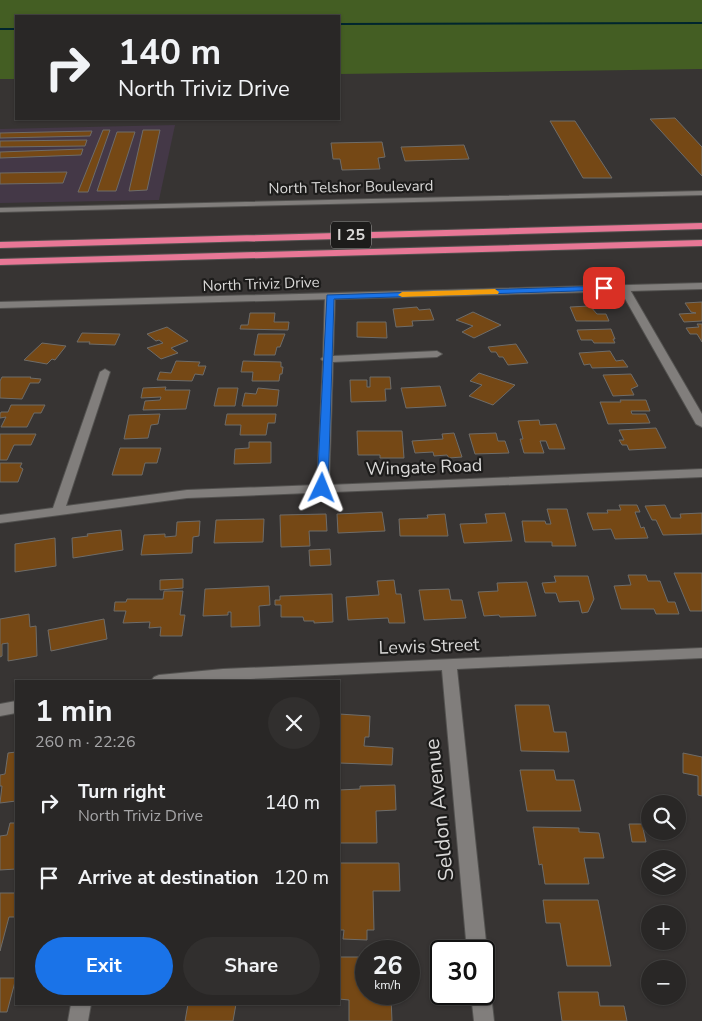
<!DOCTYPE html>
<html lang="en">
<head>
<meta charset="utf-8">
<style>
  :root { --surface:#292726; --page:#312f2e; --text:#f1f3f6; --muted:#a5a5a7; --line:#454443; --accent:#1a73e8 }
  body { margin:0; font-family:"Nunito Sans",sans-serif; background:var(--page); color:var(--text); height:100vh; display:flex; flex-direction:column; font-size:19px; white-space:nowrap }
  * { box-sizing:border-box; margin:0 }
  p { font-size:16px; color:var(--muted) }
  .icon { flex:none; width:28px; height:28px; fill:none; stroke:currentColor; stroke-width:2; stroke-linecap:round; stroke-linejoin:round }
  .map { position:relative; flex:1; overflow:hidden }
  .side { position:absolute; left:15px; top:680px; width:325px; height:325px; display:flex; flex-direction:column; background:var(--surface); border-radius:0px; box-shadow:0 1px 4px #0004,0 0 0 1px var(--line) }
  .side>* { flex:none }
  .guide { position:absolute; left:15px; top:15px; width:325px; height:105px; border-radius:0px; box-shadow:0 1px 4px #0004,0 0 0 1px var(--line); background:#292726; color:var(--text); overflow:hidden }
  .fabs { position:absolute; left:641px; top:795px; display:grid; gap:10px }
  .fabs a { display:grid; place-items:center; width:45px; height:45px; border-radius:50%; background:var(--surface); box-shadow:0 1px 4px #0004,0 0 0 1px var(--line); font-size:25px }
  .speed { position:absolute; left:355px; top:940px; display:flex; gap:10px; font-size:25px; font-weight:700; text-align:center }
  .speed>* { display:grid; place-content:center; width:65px; height:65px; border-radius:50%; background:var(--surface); box-shadow:0 1px 4px #0004,0 0 0 1px var(--line); line-height:1 }
  .speed small { font-size:12px; font-weight:400 }
  .speed .limit { border:2px solid #111; border-radius:8px; background:#fff; color:#111 }
  .pin { position:absolute; display:grid; place-items:center; width:42px; height:42px; color:#fff; margin:-21px; border-radius:10px; box-shadow:0 2px 8px #0006 }
  .me { position:absolute; width:55px; margin:-28px; rotate:2deg; stroke-linejoin:round; filter:drop-shadow(0 0 4px #0008) }
  .turn { display:flex; align-items:center; gap:18px; height:105px; padding:0 20px; font-size:22px }
  .turn .icon { width:65px; height:65px; stroke-width:2.5 }
  .turn b { display:block; font-size:35px; line-height:42px }
  .round { display:grid; place-items:center; flex:none; width:52px; height:52px; border-radius:26px; background:var(--page) }
  .summary { display:flex; align-items:center; justify-content:space-between; height:85px; padding:0 20px }
  h1 { font-size:30px; font-weight:700; line-height:38px }
  .button { display:flex; gap:10px; margin-top:auto; padding:10px 20px }
  .button a { flex:1; height:58px; border-radius:30px; background:var(--accent); color:#fff; font-size:20px; font-weight:700; line-height:58px; text-align:center }
  .button a+a { background:var(--page); color:var(--text) }
  ul { padding:0; list-style:none }
  li { display:flex; align-items:center; gap:15px; height:75px; padding:0 20px }
  li div { flex:1 }
  li b { display:block; font-size:19px }
  li em { font-style:normal }
  .map>svg:first-child { display:block }
  .commercial { fill:#443847 }
  .green { fill:#445e23 }
  .lines { fill:none; stroke-linecap:round; stroke-linejoin:round }
  .stream { fill:#00252e; fill-rule:evenodd }
  .building { fill:#754815; stroke:#6e6c69 }
  .street-casing { stroke:#52514f; stroke-width:2 }
  .secondary-casing { stroke:#52514f; stroke-width:2 }
  .highway-casing { stroke:#52514f; stroke-width:2 }
  .street { fill:#817e7c; fill-rule:evenodd }
  .secondary { fill:#817e7c; fill-rule:evenodd }
  .highway { fill:#e87796; fill-rule:evenodd }
  .route { fill:#1a73e8; stroke:#114b97 }
  .slow { fill:#f59e0b }
  .labels { text-anchor:middle; dominant-baseline:central; stroke-width:4.5; stroke-linejoin:round; paint-order:stroke }
  .far-street-label { font-size:15px; fill:#d9d8d7; stroke:#1d1c1b }
  .shield { fill:#1d1c1b; stroke:#a1a09f; stroke-width:1 }
  .shield-label { font-size:16px; font-weight:bold; fill:#d9d8d7 }
  .street-label { font-size:18px; fill:#d9d8d7; stroke:#1d1c1b }
  .near-street-label { font-size:21px; fill:#d9d8d7; stroke:#1d1c1b }
</style>
</head>
<body>
<div class="map">
<svg width="702" height="1021" viewBox="0 0 702 1021">
  <rect width="100%" height="100%" fill="#373433"/>
  <!-- commercial -->
  <path class="commercial" d="M175,125L159,200L0,203V129Z"/>
  <!-- green -->
  <path class="green" d="M0,0H702V69L339,74V16H16V79H0Z"/>
  <g class="lines">
    <!-- stream -->
    <path class="stream" d="M702,22V24L339,25V23Z
      M0,28H16V30H0Z"/>
  </g>
  <!-- building -->
  <path class="building" d="M675,118L702,147V176L650,119Z
    M550,121H575L612,178H583Z
    M103,130H110L88,192H78Z
    M143,130H160L147,190L129,191Z
    M92,131L90,136L0,138V133Z
    M117,132H135L116,191H97Z
    M87,140L85,146L0,147V141Z
    M382,142L385,157L378,158L380,169L342,170L340,159H333L331,143Z
    M464,145L469,159L405,161L401,147Z
    M83,149L81,155L0,158V152Z
    M67,172L63,183L0,184V173Z
    M702,302V321L684,322L679,314L696,313L691,312L685,303Z
    M590,306L597,314H606L609,321H576L570,307Z
    M417,307L419,310L430,309L434,320L412,321L413,326L396,327L393,309Z
    M473,312L501,325L474,338L462,332L473,326L456,320Z
    M250,313H275L274,322H289L288,330L240,329L241,325H248Z
    M357,322H386L387,338L357,337Z
    M697,324H702V342L697,334H690L686,328L699,327Z
    M167,327L188,341L171,348L178,353L161,359L147,348L163,343L159,340L156,341L147,334Z
    M611,329L615,339H613L615,343H594L592,340H581L577,330Z
    M82,333L120,334L115,345L89,344L90,342H77Z
    M258,334H285L280,347H277L275,355H254Z
    M42,343L66,346L55,360L52,359L47,364L24,360Z
    M516,344L528,363L508,365L503,357H499L496,352H491L488,347Z
    M610,351L616,361L623,360L628,367L592,368L590,364L584,365L579,353Z
    M176,361L200,362L198,366H206L203,375L195,374L192,381L157,380L160,372L171,373Z
    M243,361L281,362V367H283L282,374H280L279,381H252L253,372H241Z
    M479,373L515,385L493,405L469,396L482,385L470,381Z
    M631,374L638,386L631,389L634,395L613,396L603,375Z
    M2,377H31L30,378L41,379L39,383H30L22,399L0,398V381Z
    M370,377H390L391,389H385L386,401L351,402L350,380H367V387H370Z
    M440,386L446,406L406,408L401,388Z
    M166,387L165,390H190L186,409L143,410L145,401L160,400L161,397L141,398L143,388Z
    M218,388H238L235,406H214Z
    M258,388L279,390L277,406H242L245,393L256,394Z
    M620,400H646L650,411H631L632,414H646L650,423L608,424L600,402H621Z
    M11,405H45L41,413H34L27,427H1L6,417L0,418V414L1,412H8Z
    M160,414L158,424L151,425L148,438L124,439L129,415Z
    M227,414H276L275,423H268L266,435H240L241,425H225Z
    M539,420L540,425L556,424L565,449H549L546,441H540L544,453H524L520,439H523L518,421Z
    M656,428L666,448L629,450L627,445H622L619,440H624L619,430Z
    M357,431H402L404,458H380V455H358Z
    M454,433L462,457L449,458L447,455L434,456L433,452L415,453L412,441L443,439L442,434Z
    M496,433L498,441H505L509,453L475,454L469,434Z
    M0,434H36L31,445H14L7,460H0Z
    M249,442H271V463L234,464L235,449L249,448Z
    M120,448H161L157,463H145L142,475H112Z
    M0,463H22L20,467L23,469L18,482H0Z
    M619,505H637L640,512H635L641,528L644,527L648,538L615,539L611,529L593,530L587,513H608L607,510H621Z
    M665,505L671,518H681L680,514L702,513V534L663,535L656,520H652L645,506Z
    M547,509H567L576,546H552V542H525L522,521H545L546,524H551Z
    M382,512L385,531L338,533L337,514Z
    M505,513L512,541L464,543L460,524L487,523L485,514Z
    M326,514L327,531H309L310,546L281,547L280,515Z
    M445,514L448,536H400L399,519L428,518L427,515Z
    M264,519L263,542L214,543L216,520Z
    M200,521L199,536L193,537L192,553L141,555L144,535L165,534V537L176,536L177,522Z
    M121,530L123,550L73,558L72,538L88,536L87,534Z
    M55,538L56,566L15,572V544Z
    M330,549L331,565L310,566L309,550Z
    M674,573H702V611H690Z
    M628,575H646L648,581H660L668,602H675L679,614H656L654,609H621L614,586L631,585Z
    M554,576H588L594,599L588,612L582,613L579,601L559,602L556,593H545L542,583L556,582Z
    M183,579V588L160,590V580Z
    M394,580L396,594H401L405,623H389L388,618L348,620L346,597L379,595L377,581Z
    M527,582L536,616L500,617L499,615L484,616L478,592L498,591L497,583Z
    M269,586L270,605L259,606L260,626L231,627V612H228V615L203,616L205,589Z
    M449,589L451,600H462L466,618L424,620L419,590Z
    M164,591H183L180,615H185L182,636H160L161,627L149,628L150,622L123,623L126,611H114L115,602H126L127,599H163Z
    M332,594L333,622L314,623V621H304L303,617H281V605H275V600H280V596Z
    M29,614L30,627L36,626L37,656L8,661V643L2,644V656L0,657V619Z
    M104,619L107,639L51,651L48,630Z
    M515,705H549L554,732H566L569,752L521,751Z
    M339,714L370,716L369,737H365L364,746L393,748L392,765L339,763Z
    M16,752V801L0,803L2,786H0V775L5,774L8,753Z
    M683,753L702,757V796L698,795V776L683,773Z
    M520,770H554L556,780H574L581,811H527Z
    M395,785L396,810L376,811L377,843H339V790L360,789V786Z
    M10,823H16V869L0,870V836L7,835Z
    M629,824H642L646,842H632Z
    M533,827L579,828V832L599,833L604,858H584L589,884H545L542,864L539,865Z
    M339,863H399L400,891H373L374,930H367V940L343,939L344,930H339Z
    M0,893H16V917H9L0,951Z
    M543,900H598L611,966H567L560,923H546Z
    M339,957H366V994H398V997H391L392,1021H349V1000L339,999Z
    M0,978H16L7,1012H0Z
    M558,992H598L600,1006H624L627,1021H562Z
    M188,1004H236L233,1021H185Z"/>
  <g class="lines">
    <!-- street casing -->
    <g class="street-casing">
      <path id="street" d="M624,285L629,288L702,414V427L696,424L619,288Z
        M330,294L335,297L333,356L437,351L442,354L437,357L333,362L329,485L702,469V477L187,498L0,523V515L53,508L100,372L105,369L110,372L66,506L187,490L317,485L323,361L321,359L323,357L325,297Z
        M702,648V658L457,669L487,951L484,957V951H467L442,670L207,681H151L154,677L159,675L223,669Z
        M16,701V713L0,716V704Z
        M484,986L488,987L491,994L494,1021H474L471,994H484Z
        M71,1004H91L88,1021H68Z"/>
    </g>
    <!-- secondary casing -->
    <g class="secondary-casing">
      <path id="secondary" d="M702,191V195L0,212V208Z
        M702,283V289L0,308V302Z"/>
    </g>
    <!-- highway casing -->
    <g class="highway-casing">
      <path id="highway" d="M702,223V229L0,248V242Z
        M702,240V246L0,265V259Z"/>
    </g>
    <!-- street -->
    <use href="#street" class="street"/>
    <!-- secondary -->
    <use href="#secondary" class="secondary"/>
    <!-- highway -->
    <use href="#highway" class="highway"/>
  </g>
  <!-- route -->
  <path class="route" d="M604,286L609,288L607,290L334,299L328,488L322,492L319,491L317,488L327,295Z"/>
  <!-- slow -->
  <path class="slow" d="M495,289L499,292L498,294L402,297L398,295L402,292Z"/>
  <g class="labels">
    <!-- far-street labels -->
    <g class="far-street-label">
      <text transform="translate(351 187) rotate(-1)">North Telshor Boulevard</text>
      <text transform="translate(261 284) rotate(-2)">North Triviz Drive</text>
    </g>
    <!-- shield labels -->
    <rect class="shield" x="331" y="221.5" width="40" height="27" rx="4"/>
    <g class="shield-label">
      <text x="351" y="235">I 25</text>
    </g>
    <!-- street labels -->
    <g class="street-label">
      <text transform="translate(424 467) rotate(-2)">Wingate Road</text>
      <text transform="translate(429 646) rotate(-2)">Lewis Street</text>
    </g>
    <!-- near-street labels -->
    <g class="near-street-label">
      <text transform="translate(439 810) rotate(-96)">Seldon Avenue</text>
    </g>
  </g>
</svg>
<div class="fabs">
<a><svg class="icon" aria-label="search" viewBox="0 0 24 24"><circle cx="10" cy="10" r="6"/><path d="M15 15l6 6"/></svg></a>
<a><svg class="icon" aria-label="layers" viewBox="0 0 24 24"><path d="M12 4l9 5-9 5-9-5zM3 14l9 5 9-5"/></svg></a>
<a>+</a>
<a>−</a>
</div>
<div class="speed"><div>26<small>km/h</small></div><div class="limit">30</div></div>
<div class="pin" style="left:604px;top:288px;background:#d93025"><svg class="icon" aria-label="arrive" viewBox="0 0 24 24"><path d="M6 21V4h12l-3 4 3 4H6"/></svg></div>
<svg class="me" style="left:322px;top:488px" viewBox="-20 -20 40 40"><path d="M0-17L14 15 0 8-14 15z" fill="#1a73e8" stroke="#fff" stroke-width="4"/></svg>
<div class="guide">
<div class="turn"><svg class="icon" aria-label="right" viewBox="0 0 24 24"><path d="M7 20v-9h11M14 6l5 5-5 5"/></svg><div><b>140 m</b>North Triviz Drive</div></div>
</div>
<section class="side">
<div class="summary"><div><h1>1 min</h1><p>260 m · 22:26</p></div><a class="round"><svg class="icon" aria-label="close" viewBox="0 0 24 24"><path d="M6 6l12 12M18 6L6 18"/></svg></a></div>
<ul>
<li><svg class="icon" aria-label="right" viewBox="0 0 24 24"><path d="M7 20v-9h11M14 6l5 5-5 5"/></svg><div><b>Turn right</b><p>North Triviz Drive</p></div><em>140 m</em></li>
<li><svg class="icon" aria-label="arrive" viewBox="0 0 24 24"><path d="M6 21V4h12l-3 4 3 4H6"/></svg><div><b>Arrive at destination</b></div><em>120 m</em></li>
</ul>
<div class="button"><a>Exit</a><a>Share</a></div>
</section>
</div>
</body>
</html>
